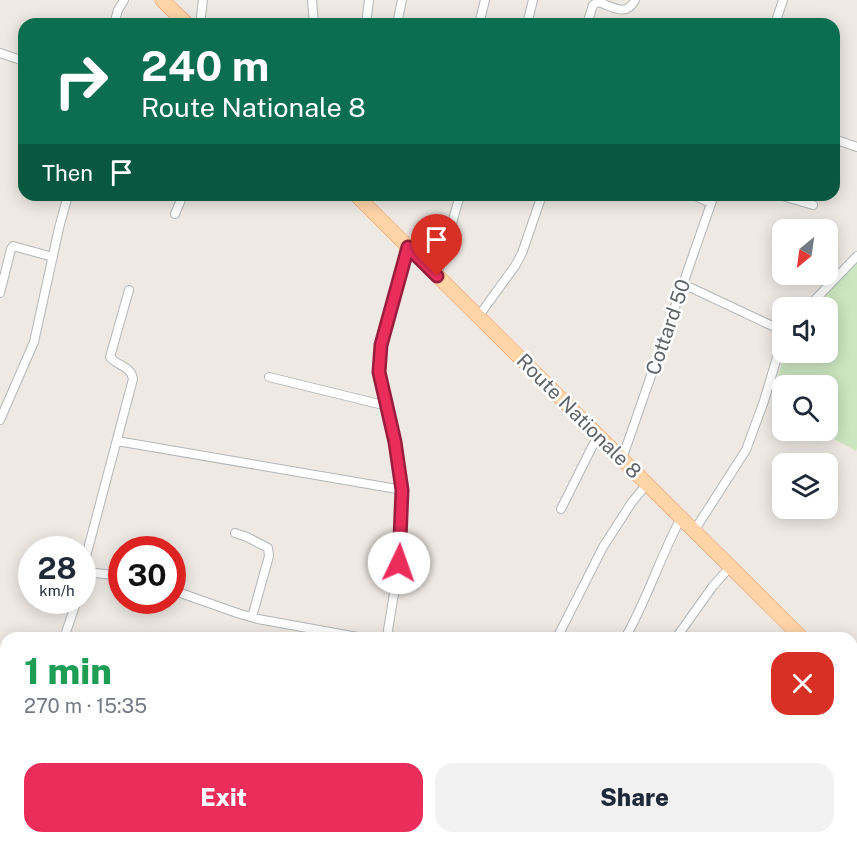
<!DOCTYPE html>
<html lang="en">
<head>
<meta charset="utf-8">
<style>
  :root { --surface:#fff; --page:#f2f2f3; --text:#1f2937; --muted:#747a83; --accent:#eb2d5c }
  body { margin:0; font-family:"Public Sans",sans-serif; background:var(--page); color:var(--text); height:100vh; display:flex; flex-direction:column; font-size:22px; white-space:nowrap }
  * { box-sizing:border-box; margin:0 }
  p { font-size:20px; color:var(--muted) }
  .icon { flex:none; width:33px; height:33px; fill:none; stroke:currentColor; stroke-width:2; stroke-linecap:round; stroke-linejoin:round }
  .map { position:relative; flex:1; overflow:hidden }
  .panel { position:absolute; left:0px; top:632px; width:858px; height:212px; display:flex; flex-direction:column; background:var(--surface); border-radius:18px 18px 0 0; box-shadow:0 3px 15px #0003 }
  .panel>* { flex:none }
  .hud { position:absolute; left:18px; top:18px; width:822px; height:183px; border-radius:18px; box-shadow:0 3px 15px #0003; background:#0b6e4f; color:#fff; overflow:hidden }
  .needle { width:39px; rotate:209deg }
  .controls { position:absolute; left:772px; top:219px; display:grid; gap:12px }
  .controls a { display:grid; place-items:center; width:66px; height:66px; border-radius:12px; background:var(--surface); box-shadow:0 3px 15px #0003; font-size:30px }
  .speed { position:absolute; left:18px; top:536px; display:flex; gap:12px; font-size:30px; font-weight:700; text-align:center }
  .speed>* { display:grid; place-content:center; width:78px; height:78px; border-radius:50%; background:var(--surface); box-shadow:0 3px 15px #0003; line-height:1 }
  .speed small { font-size:15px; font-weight:400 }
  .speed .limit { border:9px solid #d22; background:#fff; color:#111 }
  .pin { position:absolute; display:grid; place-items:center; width:51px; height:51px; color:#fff; margin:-62px -26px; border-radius:50% 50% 50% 0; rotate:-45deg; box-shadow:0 0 6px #0007 }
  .pin .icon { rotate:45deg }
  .me { position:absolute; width:66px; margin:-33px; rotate:3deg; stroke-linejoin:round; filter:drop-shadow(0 0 4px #0008) }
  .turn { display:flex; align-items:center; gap:21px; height:126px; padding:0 24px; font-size:27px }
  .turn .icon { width:78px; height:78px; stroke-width:2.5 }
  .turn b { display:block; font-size:42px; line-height:51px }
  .then { display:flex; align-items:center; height:57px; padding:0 24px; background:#0003; gap:12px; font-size:22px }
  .round { display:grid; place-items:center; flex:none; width:63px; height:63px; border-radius:18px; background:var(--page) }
  .headline { display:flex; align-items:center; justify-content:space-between; height:102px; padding:0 24px }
  h1 { font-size:36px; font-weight:800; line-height:45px; color:#1e9e55 }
  .cta { display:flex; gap:12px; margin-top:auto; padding:12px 24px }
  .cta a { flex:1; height:69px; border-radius:18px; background:var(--accent); color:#fff; font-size:24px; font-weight:800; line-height:69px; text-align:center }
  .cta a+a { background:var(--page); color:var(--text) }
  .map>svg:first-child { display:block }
  .green { fill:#cce6c0 }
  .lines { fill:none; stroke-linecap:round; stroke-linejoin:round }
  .street-casing { stroke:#b1b7b9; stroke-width:10 }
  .primary-casing { stroke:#f39558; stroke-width:15 }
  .path { stroke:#a6d8a3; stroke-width:1.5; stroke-dasharray:6 3; stroke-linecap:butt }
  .street { stroke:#fff; stroke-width:8 }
  .primary { stroke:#ffd5a8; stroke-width:14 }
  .route-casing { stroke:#991d3c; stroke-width:15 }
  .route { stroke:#eb2d5c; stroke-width:10 }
  .labels { text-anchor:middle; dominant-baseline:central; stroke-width:5; stroke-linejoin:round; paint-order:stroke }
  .street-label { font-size:20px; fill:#5c6265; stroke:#fff }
</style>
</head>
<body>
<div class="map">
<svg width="857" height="842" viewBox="0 0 857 842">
  <rect width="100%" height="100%" fill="#efe9e4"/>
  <!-- green -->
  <path class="green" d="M857,262V448L856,451L820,431L828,430V386H783V409L772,403L784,353L828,352V308L815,307Z"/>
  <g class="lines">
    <!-- street casing -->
    <g class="street-casing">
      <path id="street" d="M312,0L314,24
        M114,24L118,10L124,0
        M200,24L203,0
        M366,24L369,0
        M397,24L402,0
        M479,24L485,0
        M527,24L533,0
        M587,24L593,5L598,2C612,6 626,18 635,0
        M775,24L783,0
        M0,53L24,61
        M834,139L857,147
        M693,195L711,203
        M779,195L813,205
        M175,214L183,195
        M437,276L460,195
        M683,284L783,331
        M0,293L11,249L13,246L53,257
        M807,308L857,256
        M478,317L515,266L522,253L542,195
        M269,377L387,406
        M0,420L34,342L59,228L68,195
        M117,441L403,490
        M622,459L714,195
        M561,509L593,445L599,436
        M694,531L746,450L764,401L783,337
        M235,533L247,537L268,548L269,556L252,617
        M87,572L122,576
        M82,585L87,572L84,568V564L133,379C131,366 117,366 110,357L129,290
        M172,590L240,614L258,619L363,638
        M64,638L77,600
        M389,638L388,630L399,563L403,490L395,442L379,372L381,346L408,247
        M557,638L603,547L632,502L647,484
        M625,638C647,600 660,557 681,518
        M676,638L713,586L730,567
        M0,689L3,676
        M240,837V842
        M346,837L361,842
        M45,842L46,837
        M98,842V837
        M151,842V837
        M415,842L416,837
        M780,842L781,837"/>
    </g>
    <!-- primary casing -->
    <g class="primary-casing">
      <path id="primary" d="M162,0L187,24
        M356,195L802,638
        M852,688L857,693"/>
    </g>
    <!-- path -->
    <path class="path" d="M534,842L536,837"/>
    <!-- street -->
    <use href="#street" class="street"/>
    <!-- primary -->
    <use href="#primary" class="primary"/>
  </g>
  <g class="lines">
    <!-- route casing -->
    <g class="route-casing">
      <path id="route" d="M399,563L402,490L395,442L379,372L381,345L408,247L437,276"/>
    </g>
    <!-- route -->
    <use href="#route" class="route"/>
  </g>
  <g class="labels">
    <!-- street labels -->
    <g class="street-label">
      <text transform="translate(668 327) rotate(-71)">Cottard 50</text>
      <text transform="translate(579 416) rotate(45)">Route Nationale 8</text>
    </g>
  </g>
</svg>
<div class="controls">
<a><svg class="needle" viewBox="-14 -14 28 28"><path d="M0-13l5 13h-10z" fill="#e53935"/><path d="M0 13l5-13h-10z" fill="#747a83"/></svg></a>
<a><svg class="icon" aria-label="sound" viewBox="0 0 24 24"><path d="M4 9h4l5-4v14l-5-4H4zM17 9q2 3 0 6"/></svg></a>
<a><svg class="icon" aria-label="search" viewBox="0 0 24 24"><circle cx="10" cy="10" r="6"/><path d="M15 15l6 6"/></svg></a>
<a><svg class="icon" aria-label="layers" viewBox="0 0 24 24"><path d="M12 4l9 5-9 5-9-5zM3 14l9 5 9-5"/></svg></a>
</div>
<div class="speed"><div>28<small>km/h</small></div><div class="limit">30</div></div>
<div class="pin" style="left:437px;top:276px;background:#d93025"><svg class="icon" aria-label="arrive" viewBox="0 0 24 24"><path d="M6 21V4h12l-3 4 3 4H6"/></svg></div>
<svg class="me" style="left:399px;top:563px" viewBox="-20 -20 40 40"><circle r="19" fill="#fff"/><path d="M0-13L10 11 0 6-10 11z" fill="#eb2d5c"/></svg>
<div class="hud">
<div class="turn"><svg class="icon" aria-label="right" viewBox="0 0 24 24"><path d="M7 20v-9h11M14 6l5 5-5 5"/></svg><div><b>240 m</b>Route Nationale 8</div></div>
<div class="then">Then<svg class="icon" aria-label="arrive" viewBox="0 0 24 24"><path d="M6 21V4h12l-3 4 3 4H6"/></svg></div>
</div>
<section class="panel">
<div class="headline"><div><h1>1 min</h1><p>270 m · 15:35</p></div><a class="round" style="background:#d93025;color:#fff"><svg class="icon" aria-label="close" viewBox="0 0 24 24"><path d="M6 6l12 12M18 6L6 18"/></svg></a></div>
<div class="cta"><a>Exit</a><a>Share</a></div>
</section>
</div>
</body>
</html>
